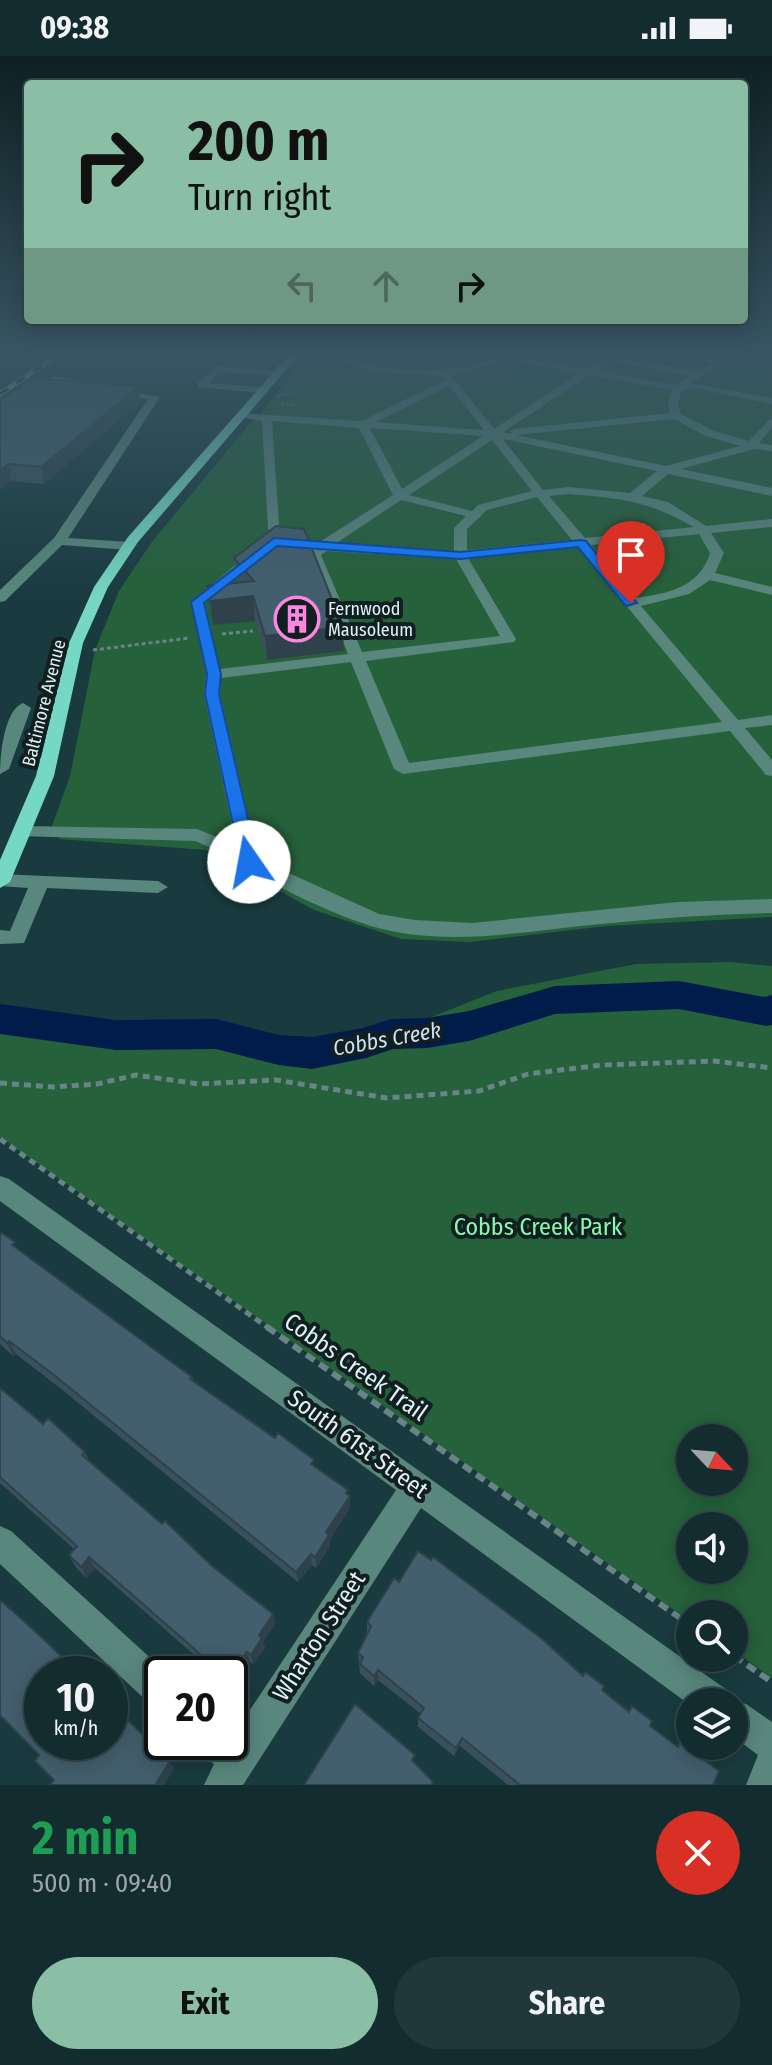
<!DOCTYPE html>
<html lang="en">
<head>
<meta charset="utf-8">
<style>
  :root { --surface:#132c2f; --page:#20383b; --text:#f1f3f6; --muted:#9da7aa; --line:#32484b; --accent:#8abfa5 }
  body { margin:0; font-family:"Fira Sans Condensed",sans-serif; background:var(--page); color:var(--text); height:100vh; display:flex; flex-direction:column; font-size:30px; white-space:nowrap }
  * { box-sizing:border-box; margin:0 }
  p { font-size:26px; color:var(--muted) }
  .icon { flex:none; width:44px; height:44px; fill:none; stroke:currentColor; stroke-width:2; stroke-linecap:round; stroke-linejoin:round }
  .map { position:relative; height:1729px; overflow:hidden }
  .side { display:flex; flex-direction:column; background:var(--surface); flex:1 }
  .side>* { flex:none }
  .hud { position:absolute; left:24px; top:24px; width:724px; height:244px; border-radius:8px; box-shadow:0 4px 20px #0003,0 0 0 2px var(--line); background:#8abfa5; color:#111; overflow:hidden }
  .needle { width:52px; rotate:116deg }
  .controls { position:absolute; left:676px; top:1368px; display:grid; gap:16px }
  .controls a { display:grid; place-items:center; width:72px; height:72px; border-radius:50%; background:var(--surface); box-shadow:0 4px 20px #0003,0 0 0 2px var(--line); font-size:40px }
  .speed { position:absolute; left:24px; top:1600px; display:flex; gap:16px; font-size:40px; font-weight:700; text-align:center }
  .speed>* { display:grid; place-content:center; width:104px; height:104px; border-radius:50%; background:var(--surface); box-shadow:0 4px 20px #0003,0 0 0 2px var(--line); line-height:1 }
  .speed small { font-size:20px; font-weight:400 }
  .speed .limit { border:4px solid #111; border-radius:12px; background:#fff; color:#111 }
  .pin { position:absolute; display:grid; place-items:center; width:68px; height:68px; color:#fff; margin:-82px -34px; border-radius:50% 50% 50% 0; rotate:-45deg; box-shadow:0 0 8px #0007 }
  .pin .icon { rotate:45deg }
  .me { position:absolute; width:88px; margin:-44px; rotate:348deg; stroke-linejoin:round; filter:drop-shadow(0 0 6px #0008) }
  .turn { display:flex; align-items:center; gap:28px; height:168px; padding:0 32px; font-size:36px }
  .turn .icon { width:104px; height:104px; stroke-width:2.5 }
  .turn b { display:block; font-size:56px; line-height:68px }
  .lanes { display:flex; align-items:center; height:76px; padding:0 32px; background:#0003; justify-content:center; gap:40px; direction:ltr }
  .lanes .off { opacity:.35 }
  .round { display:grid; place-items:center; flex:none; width:84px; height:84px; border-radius:42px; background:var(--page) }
  .overview { display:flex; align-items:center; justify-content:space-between; height:136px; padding:0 32px }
  h1 { font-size:48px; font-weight:700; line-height:60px; color:#1e9e55 }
  .cta { display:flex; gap:16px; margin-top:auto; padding:16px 32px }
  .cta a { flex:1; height:92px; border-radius:48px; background:var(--accent); color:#111; font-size:32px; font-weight:700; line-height:92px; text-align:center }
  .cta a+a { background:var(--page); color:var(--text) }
  .status { display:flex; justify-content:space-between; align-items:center; height:56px; padding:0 40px; background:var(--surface); direction:ltr }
  .status svg { height:22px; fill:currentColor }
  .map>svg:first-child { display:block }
  .green { fill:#25613a; fill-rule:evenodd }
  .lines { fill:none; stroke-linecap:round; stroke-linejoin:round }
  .river { fill:#001c4a; fill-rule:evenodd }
  .path-far3 { stroke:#688487; stroke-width:2; stroke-dasharray:3 2; stroke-linecap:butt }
  .path-far2 { stroke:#688487; stroke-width:3; stroke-dasharray:4 3; stroke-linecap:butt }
  .path-far1 { stroke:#688487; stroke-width:5; stroke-dasharray:7 5; stroke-linecap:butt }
  .path { stroke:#688487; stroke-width:6; stroke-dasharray:10 6; stroke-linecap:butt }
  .minor { fill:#59877d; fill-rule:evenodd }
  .major { fill:#75d8c4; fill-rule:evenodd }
  .rail-casing { stroke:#acc3c5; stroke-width:5 }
  .rail { stroke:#111f21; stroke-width:3; stroke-dasharray:10; stroke-linecap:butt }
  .wall { fill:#3a515d }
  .shaded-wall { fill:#2f424c }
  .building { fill:#435e6c; stroke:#2f424c; stroke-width:2 }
  .route { fill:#1a73e8; stroke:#114b97; stroke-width:2 }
  .labels { text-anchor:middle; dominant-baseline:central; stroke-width:8; stroke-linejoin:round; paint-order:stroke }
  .far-poi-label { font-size:18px; fill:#e0f2f4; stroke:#111f21; text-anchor:start }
  .far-street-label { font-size:18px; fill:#e0f2f4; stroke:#111f21 }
  .water-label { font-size:22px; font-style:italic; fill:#d2dff2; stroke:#111f21 }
  .near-park-label { font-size:24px; fill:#8af7ac; stroke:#111f21 }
  .near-street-label { font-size:24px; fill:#e0f2f4; stroke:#111f21 }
</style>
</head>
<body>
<div class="status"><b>09:38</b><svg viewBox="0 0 49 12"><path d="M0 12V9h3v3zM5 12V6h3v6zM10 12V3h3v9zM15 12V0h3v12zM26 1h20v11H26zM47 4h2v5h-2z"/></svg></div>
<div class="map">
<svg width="772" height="1729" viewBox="0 0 772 1729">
  <rect width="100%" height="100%" fill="#193b3f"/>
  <!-- green -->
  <path class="green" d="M304,301H772V861L606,870L470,886L401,883L314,854L206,794L59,783L61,777L51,773L70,720L95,594L119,535L151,487L251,366L258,362Z
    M730,906L772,910V1622L734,1595V1558H690V1565L0,1081V963L116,979L216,978L279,994L312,997L366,987L497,935L636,908ZM690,1382H734V1426H690ZM690,1470H734V1514H690Z"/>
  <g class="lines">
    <!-- river -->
    <path class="river" d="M679,925L764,941L772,939V969L766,970L679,953L555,958L469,985L427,992L393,993L366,1002L312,1013L279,1009L216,993L116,994L0,978V948L116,964L216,963L279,979L312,981L363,972L391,963L427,962L469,955L555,930Z"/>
    <!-- path-far3 -->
    <path class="path-far3" d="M277,341L292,337
      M281,347L295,349"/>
    <!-- path-far2 -->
    <path class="path-far2" d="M222,578L253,575
      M93,594L190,582"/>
    <!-- path-far1 -->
    <path class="path-far1" d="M0,1027L54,1031L97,1028L136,1019L199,1028L276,1024L387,1042L479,1035L528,1018L602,1009L714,1005L772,1012
      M0,1083L270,1273"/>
    <!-- path -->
    <path class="path" d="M267,1271L690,1569
      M734,1600L772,1626"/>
    <!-- minor -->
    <path class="minor" d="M332,301H345L377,311L422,315L466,311L498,301H520L586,313L604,301H617L697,315L712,308L691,301H707L725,307L690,327L772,342V348L700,333H682L678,348L681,358L714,375L749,385L772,361V371L759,387L772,389V395L754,393L681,413L772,432V440L668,418L642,440L668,446L706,470L772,463V471L711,477L724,497L715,517L772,531V539L710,524L689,538L641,550L738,664L772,659V669L745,672L772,704V720L766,719L730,675L403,718L394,713L351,606L221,622L220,638L258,803L379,858L415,864L472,867L678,846L772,843V857C715,858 658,862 601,868C526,875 444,892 371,870C327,856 282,833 243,811C227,801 213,792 195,785L17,780L14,776L17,772L23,770L197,773L236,789L204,638L206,618L191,546L251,496H261V502L205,547L220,613L348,598L307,498L318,487L393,439L359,372L272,365L280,483L293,487L287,491L269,489L262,365L235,360L240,357L362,365L445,324L442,320L377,316ZM507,304L579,317L494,373L451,319ZM610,305L689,320L675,329L596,315ZM590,319L672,334L668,348L670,357L515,373L511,374V378L503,376ZM449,330L484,374L376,366ZM674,363L706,380L740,390L666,410L516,379ZM370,372L483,380L402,433ZM503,383L657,415L630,437L568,431L543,434ZM492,384L532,435L478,449L472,455L409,439ZM568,438C621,442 648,445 694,471L585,482L549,440ZM537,441L572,484L467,494V473L487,454ZM401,444L466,460L454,472V495L335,488ZM699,478L710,497C700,531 667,538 635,542L591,489ZM578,491L722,666L409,707L366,605L514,586L516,583L468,502ZM327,495L456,503L500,580L362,596L321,499Z
      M217,310L278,314L283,317L278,320L219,316L209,327L268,332V336L264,337L198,331V327Z
      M56,320L69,323L76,328L160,341L68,482L129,486L135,490L129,494L62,489L5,545L0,546V534L54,482L148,343L73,334L56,326L39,332L0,358V350L32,328Z
      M23,647L31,652L9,713L0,718C0,700 4,654 23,647Z
      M0,818L158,825L168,831L158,837L47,832L24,887L0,888V874L10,875L28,832L0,830Z
      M0,1120L9,1123L727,1634L731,1644L746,1648L772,1666V1729H746L758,1699L734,1681V1646H690V1649L421,1452L243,1729H204L214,1708L203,1699L198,1686H230V1675L234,1678L396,1434L0,1145Z
      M0,1470L11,1475L168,1618H162V1653L150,1648L0,1508Z"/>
    <!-- major -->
    <path class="major" d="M287,301H297L138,486L108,531L83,587L54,720L10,826L0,832V804L36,720L69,587L94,531L128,481Z"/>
    <!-- rail casing -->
    <g class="rail-casing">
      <path id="rail" d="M0,338L55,301"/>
    </g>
    <!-- rail -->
    <use href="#rail" class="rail"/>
  </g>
  <!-- wall -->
  <path class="wall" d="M138,331L140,346L44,428L11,425L0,434V344Z
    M234,502L344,595L267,604L255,565L213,569L210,554L207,530L238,527Z
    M0,1176L17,1192L192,1321L194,1326L348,1434V1439L350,1440V1452L330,1483V1490L316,1512L312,1509L298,1526L60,1332L16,1298L13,1300L0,1288Z
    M0,1332L43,1368L85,1396L89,1405L212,1510L273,1558L275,1568L263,1586L265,1592L253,1608L250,1606L230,1631V1618H216L95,1512L86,1522L75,1510L69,1499L74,1493L0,1427Z
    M399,1526L583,1620L677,1690L680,1686L713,1729H508L460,1690L454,1700L418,1671V1662L421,1658L378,1624L374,1630L360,1617L358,1597L367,1576V1566Z"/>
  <!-- shaded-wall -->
  <path class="shaded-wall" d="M138,331L140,346L44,428L41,411Z
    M8,408L11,425L0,434V414Z
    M253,540L255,565L213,569L210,545Z
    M343,571L344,595L267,604L265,580Z
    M9,1285L16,1298L13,1300L7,1287Z
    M348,1434V1442L350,1440V1452L330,1483V1490L316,1512L315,1501L326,1476Z
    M311,1498L312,1509L298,1526L296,1516Z
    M89,1501L95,1512L86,1522L81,1511Z
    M273,1558L275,1568L263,1586L265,1592L253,1608L251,1599L259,1579Z
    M247,1596L250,1606L230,1631V1618Z
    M378,1614V1624L374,1630V1620Z
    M462,1682L460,1690L454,1700L456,1692Z
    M170,1705L174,1713L164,1729H155Z"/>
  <!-- building -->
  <path class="building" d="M34,322L138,331L41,411L8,408L0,414V344Z
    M276,470L304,473L343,571L265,580L253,540L210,545L207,530L254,525L234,502Z
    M0,1176L15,1186L12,1189L192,1321L190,1323L275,1382L278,1377L314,1404L311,1408L348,1434L346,1437L350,1440L326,1476L329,1479L315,1501L311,1498L296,1516L54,1319L9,1285L7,1287L0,1280Z
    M0,1332L43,1368L48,1362L85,1396L82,1399L162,1468L165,1465L212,1510L273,1558L259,1579L262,1582L251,1599L247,1596L230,1618H223L89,1501L81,1511L69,1499L77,1490L0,1421Z
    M418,1495L431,1504L433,1501L541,1582L583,1620L585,1616L604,1630L602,1634L629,1656L632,1650L652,1665L650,1670L678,1691L680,1686L719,1715L713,1729H520L462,1682L456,1692L418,1662L424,1652L378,1614L374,1620L360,1608L363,1601L358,1597L371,1570L367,1566L394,1522L399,1526Z
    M0,1544L37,1577L80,1618H42V1686H110V1647L170,1705L155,1729H50L54,1724L35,1705L39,1699L0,1659Z
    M355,1648L415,1699L412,1704L433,1726L431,1729H304Z"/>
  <!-- sky -->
  <linearGradient id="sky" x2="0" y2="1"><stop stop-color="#0e2023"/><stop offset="0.55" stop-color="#385563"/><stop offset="1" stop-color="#385563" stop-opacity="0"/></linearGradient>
  <rect width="772" height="543" fill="url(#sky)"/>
  <!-- route -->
  <path class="route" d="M274,482L460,496L581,484L586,485L637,547L626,550L578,491L460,503L277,490L204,547L221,618L219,638L258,806L249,812L241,806L205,638L207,618L191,546Z"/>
  <!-- icons -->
  <defs>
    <g id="building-ring" transform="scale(2.3)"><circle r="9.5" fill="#111f21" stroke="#fd86e2" stroke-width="1.5"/><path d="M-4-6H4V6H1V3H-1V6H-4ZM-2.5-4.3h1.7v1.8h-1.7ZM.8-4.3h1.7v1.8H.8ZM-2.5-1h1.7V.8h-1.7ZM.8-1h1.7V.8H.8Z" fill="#fd86e2"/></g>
  </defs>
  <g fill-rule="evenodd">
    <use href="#building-ring" x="297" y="563"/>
  </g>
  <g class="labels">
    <!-- far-poi labels -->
    <g class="far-poi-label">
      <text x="328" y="553">Fernwood<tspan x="328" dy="21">Mausoleum</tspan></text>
    </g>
    <!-- far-street labels -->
    <g class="far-street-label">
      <text transform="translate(44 647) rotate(-76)">Baltimore Avenue</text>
    </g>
    <!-- water labels -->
    <g class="water-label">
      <text transform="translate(387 983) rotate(-10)">Cobbs Creek</text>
    </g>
    <!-- near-park labels -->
    <g class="near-park-label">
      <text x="538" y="1171">Cobbs Creek Park</text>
    </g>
    <!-- near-street labels -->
    <g class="near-street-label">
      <text transform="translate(356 1311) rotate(35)">Cobbs Creek Trail</text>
      <text transform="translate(358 1388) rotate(36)">South 61st Street</text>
      <text transform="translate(319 1580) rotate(-57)">Wharton Street</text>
    </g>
  </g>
</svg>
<div class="controls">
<a><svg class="needle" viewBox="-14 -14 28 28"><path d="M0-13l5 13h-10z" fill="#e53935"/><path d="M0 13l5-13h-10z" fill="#9da7aa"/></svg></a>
<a><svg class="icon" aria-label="sound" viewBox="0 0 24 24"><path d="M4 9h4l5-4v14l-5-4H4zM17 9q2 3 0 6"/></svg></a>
<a><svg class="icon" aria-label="search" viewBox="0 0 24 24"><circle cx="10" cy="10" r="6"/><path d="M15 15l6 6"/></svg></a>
<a><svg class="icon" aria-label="layers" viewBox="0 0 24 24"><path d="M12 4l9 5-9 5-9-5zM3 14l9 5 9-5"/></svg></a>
</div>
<div class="speed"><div>10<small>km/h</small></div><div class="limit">20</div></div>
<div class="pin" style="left:631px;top:547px;background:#d93025"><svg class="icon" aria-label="arrive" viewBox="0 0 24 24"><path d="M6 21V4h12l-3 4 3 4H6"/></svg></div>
<svg class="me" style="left:249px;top:806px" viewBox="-20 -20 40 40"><circle r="19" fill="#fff"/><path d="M0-13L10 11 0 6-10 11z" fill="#1a73e8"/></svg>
<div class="hud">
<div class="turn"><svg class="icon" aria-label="right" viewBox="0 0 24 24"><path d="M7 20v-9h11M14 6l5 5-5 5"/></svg><div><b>200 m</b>Turn right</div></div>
<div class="lanes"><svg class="icon off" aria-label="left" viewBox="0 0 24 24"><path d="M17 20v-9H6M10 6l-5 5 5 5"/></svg><svg class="icon off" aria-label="ahead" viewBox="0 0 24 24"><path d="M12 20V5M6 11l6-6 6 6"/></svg><svg class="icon" aria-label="right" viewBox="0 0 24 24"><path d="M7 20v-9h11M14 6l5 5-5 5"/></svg></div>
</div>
</div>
<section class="side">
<div class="overview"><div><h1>2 min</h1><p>500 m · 09:40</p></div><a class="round" style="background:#d93025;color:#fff"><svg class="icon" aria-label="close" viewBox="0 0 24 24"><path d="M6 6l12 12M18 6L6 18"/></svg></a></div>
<div class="cta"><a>Exit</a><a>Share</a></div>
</section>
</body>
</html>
